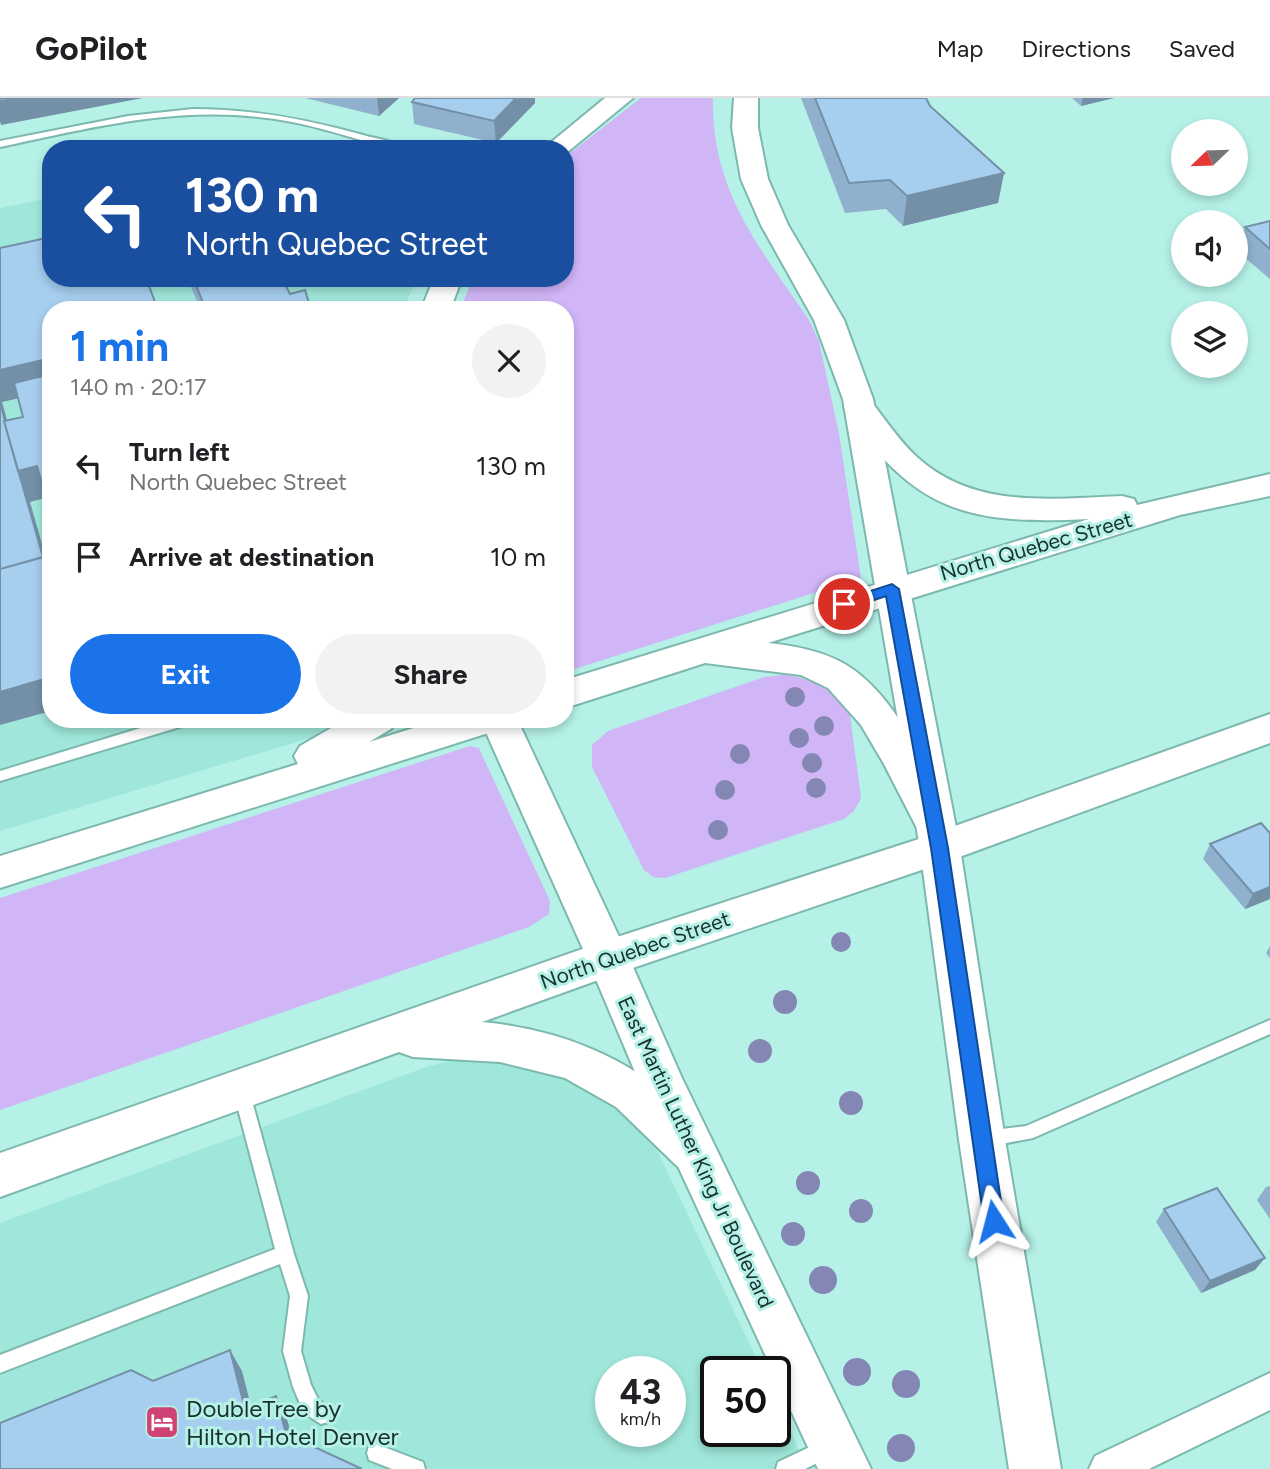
<!DOCTYPE html>
<html lang="en">
<head>
<meta charset="utf-8">
<style>
  :root { --surface:#fff; --page:#f2f2f2; --text:#202124; --muted:#757577; --line:#e0e0e0; --accent:#1a73e8 }
  body { margin:0; font-family:Figtree,sans-serif; background:var(--page); color:var(--text); height:100vh; display:flex; flex-direction:column; font-size:26px; white-space:nowrap }
  * { box-sizing:border-box; margin:0 }
  p { font-size:23px; color:var(--muted) }
  .icon { flex:none; width:38px; height:38px; fill:none; stroke:currentColor; stroke-width:2; stroke-linecap:round; stroke-linejoin:round }
  .map { position:relative; flex:1; overflow:hidden }
  .drawer { position:absolute; left:42px; top:203px; width:532px; height:427px; display:flex; flex-direction:column; background:var(--surface); border-radius:28px; box-shadow:0 4px 10px #0003 }
  .drawer>* { flex:none }
  .banner { position:absolute; left:42px; top:42px; width:532px; height:147px; border-radius:28px; box-shadow:0 4px 10px #0003; background:#1a4fa0; color:#fff; overflow:hidden }
  .needle { width:46px; rotate:247deg }
  .buttons { position:absolute; left:1171px; top:21px; display:grid; gap:14px }
  .buttons a { display:grid; place-items:center; width:77px; height:77px; border-radius:50%; background:var(--surface); box-shadow:0 4px 10px #0003; font-size:35px }
  .speed { position:absolute; left:595px; top:1258px; display:flex; gap:14px; font-size:35px; font-weight:700; text-align:center }
  .speed>* { display:grid; place-content:center; width:91px; height:91px; border-radius:50%; background:var(--surface); box-shadow:0 4px 10px #0003; line-height:1 }
  .speed small { font-size:18px; font-weight:400 }
  .speed .limit { border:4px solid #111; border-radius:10px; background:#fff; color:#111 }
  .pin { position:absolute; display:grid; place-items:center; width:60px; height:60px; color:#fff; margin:-30px; border:4px solid #fff; border-radius:50%; box-shadow:0 2px 7px #0007 }
  .me { position:absolute; width:77px; margin:-38px; rotate:351deg; stroke-linejoin:round; filter:drop-shadow(0 0 5px #0008) }
  .turn { display:flex; align-items:center; gap:24px; height:147px; padding:0 28px; font-size:32px }
  .turn .icon { width:91px; height:91px; stroke-width:2.5 }
  .turn b { display:block; font-size:49px; line-height:60px }
  .round { display:grid; place-items:center; flex:none; width:74px; height:74px; border-radius:37px; background:var(--page) }
  .headline { display:flex; align-items:center; justify-content:space-between; height:119px; padding:0 28px }
  h1 { font-size:42px; font-weight:700; line-height:52px; color:var(--accent) }
  .primary-button { display:flex; gap:14px; margin-top:auto; padding:14px 28px }
  .primary-button a { flex:1; height:80px; border-radius:42px; background:var(--accent); color:#fff; font-size:28px; font-weight:700; line-height:80px; text-align:center }
  .primary-button a+a { background:var(--page); color:var(--text) }
  ul { padding:0; list-style:none }
  li { display:flex; align-items:center; gap:21px; height:91px; padding:0 28px }
  li div { flex:1 }
  li b { display:block; font-size:26px }
  li em { font-style:normal }
  header { display:flex; align-items:center; gap:42px; box-sizing:border-box; height:98px; padding:0 35px; background:var(--surface); border-bottom:2px solid var(--line) }
  header strong { font-size:33px }
  nav { display:flex; gap:38px; margin-inline-start:auto; font-size:24px }
  .map>svg:first-child { display:block }
  .built { fill:#a0e7db; fill-rule:evenodd }
  .green { fill:#d0b5f7 }
  .lines { fill:none; stroke-linecap:round; stroke-linejoin:round }
  .lane-casing { stroke:#7db8ae; stroke-width:4 }
  .street-casing { stroke:#7db8ae; stroke-width:4 }
  .secondary-casing { stroke:#7db8ae; stroke-width:4 }
  .primary-casing { stroke:#7db8ae; stroke-width:4 }
  .lane { fill:#fff; fill-rule:evenodd }
  .street { fill:#fff; fill-rule:evenodd }
  .secondary { fill:#fff; fill-rule:evenodd }
  .primary { fill:#fff; fill-rule:evenodd }
  .tree { fill:#8487b4 }
  .wall { fill:#8fb1ce }
  .shaded-wall { fill:#7490a7 }
  .building { fill:#a6ceef; stroke:#7490a7; stroke-width:2 }
  .route { fill:#1a73e8; stroke:#114b97; stroke-width:2 }
  .labels { text-anchor:middle; dominant-baseline:central; stroke-width:6; stroke-linejoin:round; paint-order:stroke }
  .street-label { font-size:21px; fill:#19312e; stroke:#b5f1e7 }
  .near-poi-label { font-size:24px; fill:#19312e; stroke:#b5f1e7; text-anchor:start }
</style>
</head>
<body>
<header>
<strong>GoPilot</strong>
<nav><a>Map</a><a>Directions</a><a>Saved</a></nav>
</header>
<div class="map">
<svg width="1270" height="1371" viewBox="0 0 1270 1371">
  <rect width="100%" height="100%" fill="#b5f1e7"/>
  <!-- built -->
  <path class="built" d="M51,100V180H418L402,212H51V621H357L307,641L0,733V110Z
    M464,959L545,966L644,1025L763,1274H716V1334H775V1301L808,1371H0V1125L426,969ZM611,1274H670V1334H611Z"/>
  <!-- green -->
  <path class="green" d="M641,0H713C711,93 760,150 809,222L819,243L839,336L861,480L565,574V212H460L473,180H565V59Z
    M782,577C810,578 836,592 850,617L861,700L854,713L844,721L665,780L653,779L644,772L592,669V647L608,633L764,579Z
    M470,648L479,650L483,659L550,803L549,816L529,829L0,1012V800Z"/>
  <g class="lines">
    <!-- lane casing -->
    <g class="lane-casing">
      <path id="lane" d="M193,11C252,11 306,21 363,37C377,41 396,43 409,51H392C348,39 304,23 258,19C170,9 85,31 0,49V43L128,18Z
        M170,621H195L193,625L0,683V673Z
        M1270,922V936L1033,1040L986,1049L980,1046L978,1041L980,1036L986,1033L1026,1028Z
        M241,985L247,987L249,992L294,1156L308,1198L301,1253L311,1287L318,1301L328,1310L330,1317L328,1324L321,1326L304,1315L293,1289L283,1253L290,1198L280,1166L0,1275V1257L275,1151L233,992L235,987Z
        M829,1340L836,1342L838,1349L836,1356L805,1371H776L778,1364Z
        M376,1346L423,1364L425,1371H392L369,1362L367,1355L369,1348Z"/>
    </g>
    <!-- street casing -->
    <g class="street-casing">
      <path id="street" d="M1270,1275V1312L1149,1371H1089L1095,1358Z"/>
    </g>
    <!-- secondary casing -->
    <g class="secondary-casing">
      <path id="secondary" d="M605,0H633L565,56V51H543Z
        M734,0H758V30L768,81L788,127L844,222L873,301L960,750L1005,1042L1061,1371H1009L959,1042L920,750L843,301L814,222L761,127L741,81L732,30Z
        M434,180H462L450,212H421Z
        M480,621H517L629,860L681,978L871,1371H818L640,986L587,860Z"/>
    </g>
    <!-- primary casing -->
    <g class="primary-casing">
      <path id="primary" d="M859,299L870,302C885,321 899,343 918,360C975,411 1051,401 1122,398L1134,401L1137,407L1270,376V398L1180,417L768,545C797,548 829,554 854,572C903,608 928,676 955,728L1270,616V645L954,761L615,876L482,924C558,931 630,959 684,1012C698,1026 709,1037 717,1054L710,1069L694,1075L678,1069L616,1009L565,980L500,964L413,959L399,954L0,1099V1055L608,842L922,740L884,666L861,627L828,590L801,577L705,565L565,610V582L1089,421C968,427 913,414 844,309L848,302Z
        M347,621H396L391,631L369,644L442,621H506L501,631L0,790V758L298,666L294,658L300,648Z"/>
    </g>
    <!-- lane -->
    <use href="#lane" class="lane"/>
    <!-- street -->
    <use href="#street" class="street"/>
    <!-- secondary -->
    <use href="#secondary" class="secondary"/>
    <!-- primary -->
    <use href="#primary" class="primary"/>
  </g>
  <!-- trees -->
  <g class="tree">
    <circle cx="795" cy="599" r="10"/>
    <circle cx="824" cy="628" r="10"/>
    <circle cx="799" cy="640" r="10"/>
    <circle cx="740" cy="656" r="10"/>
    <circle cx="812" cy="665" r="10"/>
    <circle cx="816" cy="690" r="10"/>
    <circle cx="725" cy="692" r="10"/>
    <circle cx="718" cy="732" r="10"/>
    <circle cx="841" cy="844" r="10"/>
    <circle cx="785" cy="904" r="12"/>
    <circle cx="760" cy="953" r="12"/>
    <circle cx="851" cy="1005" r="12"/>
    <circle cx="808" cy="1085" r="12"/>
    <circle cx="861" cy="1113" r="12"/>
    <circle cx="793" cy="1136" r="12"/>
    <circle cx="823" cy="1182" r="14"/>
    <circle cx="857" cy="1274" r="14"/>
    <circle cx="906" cy="1286" r="14"/>
    <circle cx="901" cy="1350" r="14"/>
  </g>
  <!-- wall -->
  <path class="wall" d="M305,0H399L379,18Z
    M801,0H926L930,8L1004,75L998,105L903,128L886,111L845,115Z
    M1072,0H1114L1081,8Z
    M412,4L535,5L496,45L414,26Z
    M1270,123V181L1237,153L1245,129Z
    M187,180H282L290,196L311,212H201Z
    M1210,746L1270,801L1245,811L1203,761Z
    M1270,848V860L1266,855Z
    M1270,1088V1121L1257,1102L1266,1089Z
    M1164,1111L1255,1172L1201,1195L1156,1124Z"/>
  <!-- shaded-wall -->
  <path class="shaded-wall" d="M18,0H143L1,27L0,23V3Z
    M377,0H399L379,18Z
    M516,0H535V5L496,45L494,23Z
    M1083,0H1114L1081,8Z
    M1004,75L998,105L903,128L907,98Z
    M51,260V293L2,304L21,372L37,368L49,399L30,404L51,477V490L0,305V272Z
    M51,579V613L0,627V594Z
    M1270,789V801L1245,811L1253,796Z
    M1265,1160L1255,1172L1201,1195L1210,1183Z
    M230,1252L242,1273L257,1331L245,1311Z
    M276,1298L286,1318L297,1355L286,1336Z"/>
  <!-- building -->
  <path class="building" d="M0,0H18L0,3Z
    M415,0H516L494,23L412,4Z
    M815,0H926L930,8L1004,75L907,98L890,82L849,85Z
    M1270,123V151L1245,129Z
    M51,139V180H146L158,212H51V260L0,272V150Z
    M193,180H282L290,196L305,192L311,212H206Z
    M51,276V416L37,368L18,373L4,323L23,319L14,285Z
    M0,304L5,323H4L43,459L0,471Z
    M51,457V579L0,594V471Z
    M1261,725L1270,735V789L1253,796L1210,746Z
    M1217,1090L1265,1160L1210,1183L1164,1111Z
    M230,1252L245,1311L276,1298L286,1336L362,1371H0V1325L131,1272L153,1283Z"/>
  <!-- route -->
  <path class="route" d="M892,486L899,491L948,750L1004,1123L1001,1130L994,1132L987,1130L984,1123L931,750L886,498L844,512L837,506L839,503Z"/>
  <!-- icons -->
  <defs>
    <g id="hotel-square" transform="scale(1.75)"><rect x="-9" y="-9" width="18" height="18" rx="4" fill="#cf4374" stroke="#b5f1e7"/><path d="M-6-4.5h1.5V1H6V5H4.5V3h-9V5H-6ZM-4 0a1.8 1.8 0 1 1 3.6 0ZM.5 0V-2.5h3Q6-2.5 6 0Z" fill="#fff"/></g>
  </defs>
  <g fill-rule="evenodd">
    <use href="#hotel-square" x="162" y="1324"/>
  </g>
  <g class="labels">
    <!-- street labels -->
    <g class="street-label">
      <text transform="translate(1036 448) rotate(-16)">North Quebec Street</text>
      <text transform="translate(635 852) rotate(-19)">North Quebec Street</text>
      <text transform="translate(696 1054) rotate(65)">East Martin Luther King Jr Boulevard</text>
    </g>
    <!-- near-poi labels -->
    <g class="near-poi-label">
      <text x="186" y="1310">DoubleTree by<tspan x="186" dy="28">Hilton Hotel Denver</tspan></text>
    </g>
  </g>
</svg>
<div class="buttons">
<a><svg class="needle" viewBox="-14 -14 28 28"><path d="M0-13l5 13h-10z" fill="#e53935"/><path d="M0 13l5-13h-10z" fill="#757577"/></svg></a>
<a><svg class="icon" aria-label="sound" viewBox="0 0 24 24"><path d="M4 9h4l5-4v14l-5-4H4zM17 9q2 3 0 6"/></svg></a>
<a><svg class="icon" aria-label="layers" viewBox="0 0 24 24"><path d="M12 4l9 5-9 5-9-5zM3 14l9 5 9-5"/></svg></a>
</div>
<div class="speed"><div>43<small>km/h</small></div><div class="limit">50</div></div>
<div class="pin" style="left:844px;top:506px;background:#d93025"><svg class="icon" aria-label="arrive" viewBox="0 0 24 24"><path d="M6 21V4h12l-3 4 3 4H6"/></svg></div>
<svg class="me" style="left:994px;top:1123px" viewBox="-20 -20 40 40"><path d="M0-17L14 15 0 8-14 15z" fill="#1a73e8" stroke="#fff" stroke-width="4"/></svg>
<div class="banner">
<div class="turn"><svg class="icon" aria-label="left" viewBox="0 0 24 24"><path d="M17 20v-9H6M10 6l-5 5 5 5"/></svg><div><b>130 m</b>North Quebec Street</div></div>
</div>
<section class="drawer">
<div class="headline"><div><h1>1 min</h1><p>140 m · 20:17</p></div><a class="round"><svg class="icon" aria-label="close" viewBox="0 0 24 24"><path d="M6 6l12 12M18 6L6 18"/></svg></a></div>
<ul>
<li><svg class="icon" aria-label="left" viewBox="0 0 24 24"><path d="M17 20v-9H6M10 6l-5 5 5 5"/></svg><div><b>Turn left</b><p>North Quebec Street</p></div><em>130 m</em></li>
<li><svg class="icon" aria-label="arrive" viewBox="0 0 24 24"><path d="M6 21V4h12l-3 4 3 4H6"/></svg><div><b>Arrive at destination</b></div><em>10 m</em></li>
</ul>
<div class="primary-button"><a>Exit</a><a>Share</a></div>
</section>
</div>
</body>
</html>
